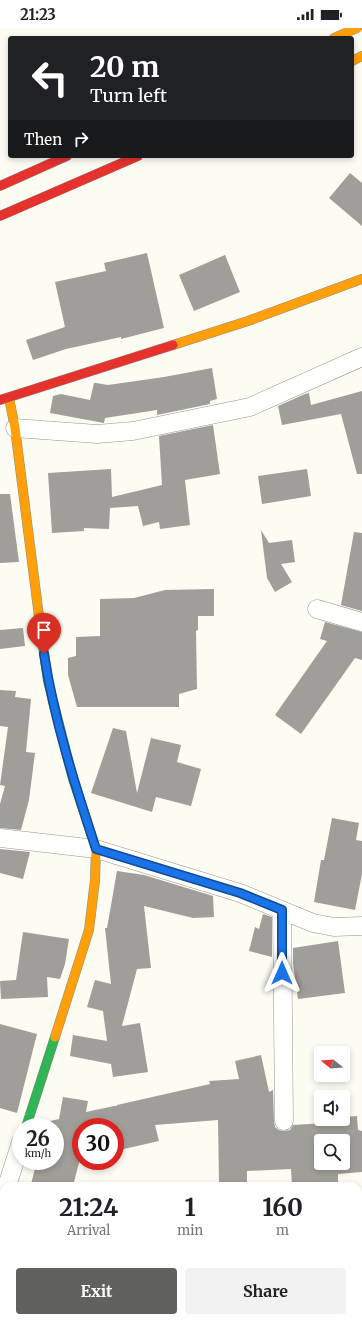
<!DOCTYPE html>
<html lang="en">
<head>
<meta charset="utf-8">
<style>
  :root { --surface:#fff; --page:#f2f2f2; --text:#202124; --muted:#757577; --accent:#61615e }
  body { margin:0; font-family:Merriweather,serif; background:var(--page); color:var(--text); height:100vh; display:flex; flex-direction:column; font-size:15px; white-space:nowrap }
  * { box-sizing:border-box; margin:0 }
  p { font-size:13px; color:var(--muted) }
  .icon { flex:none; width:22px; height:22px; fill:none; stroke:currentColor; stroke-width:2; stroke-linecap:round; stroke-linejoin:round }
  .map { position:relative; flex:1; overflow:hidden }
  .panel { position:absolute; left:0px; top:1154px; width:362px; height:140px; display:flex; flex-direction:column; background:var(--surface); border-radius:12px 12px 0 0; box-shadow:0 2px 6px #0003 }
  .panel>* { flex:none }
  .hud { position:absolute; left:8px; top:8px; width:346px; height:122px; border-radius:4px; box-shadow:0 2px 6px #0003; background:#202124; color:#fff; overflow:hidden }
  .needle { width:26px; rotate:287deg }
  .buttons { position:absolute; left:314px; top:1018px; display:grid; gap:8px }
  .buttons a { display:grid; place-items:center; width:36px; height:36px; border-radius:4px; background:var(--surface); box-shadow:0 2px 6px #0003; font-size:20px }
  .speed { position:absolute; left:12px; top:1090px; display:flex; gap:8px; font-size:20px; font-weight:700; text-align:center }
  .speed>* { display:grid; place-content:center; width:52px; height:52px; border-radius:50%; background:var(--surface); box-shadow:0 2px 6px #0003; line-height:1 }
  .speed small { font-size:10px; font-weight:400 }
  .speed .limit { border:6px solid #d22; background:#fff; color:#111 }
  .pin { position:absolute; display:grid; place-items:center; width:34px; height:34px; color:#fff; margin:-41px -17px; border-radius:50% 50% 50% 0; rotate:-45deg; box-shadow:0 0 4px #0007 }
  .pin .icon { rotate:45deg }
  .me { position:absolute; width:44px; margin:-22px; rotate:0deg; stroke-linejoin:round; filter:drop-shadow(0 0 3px #0008) }
  .turn { display:flex; align-items:center; gap:14px; height:84px; padding:0 16px; font-size:18px }
  .turn .icon { width:52px; height:52px; stroke-width:2.5 }
  .turn b { display:block; font-size:28px; line-height:34px }
  .then { display:flex; align-items:center; height:38px; padding:0 16px; background:#0003; gap:8px; font-size:15px }
  .eta { display:flex; justify-content:space-evenly; align-items:center; height:68px; text-align:center }
  .eta b { font-size:24px; font-weight:700; line-height:28px }
  .cta { display:flex; gap:8px; margin-top:auto; padding:8px 16px }
  .cta a { flex:1; height:46px; border-radius:4px; background:var(--accent); color:#fff; font-size:16px; font-weight:700; line-height:46px; text-align:center }
  .cta a+a { background:var(--page); color:var(--text) }
  .status { display:flex; justify-content:space-between; align-items:center; height:28px; padding:0 20px; background:var(--surface); direction:ltr }
  .status svg { height:11px; fill:currentColor }
  .map>svg:first-child { display:block }
  .building { fill:#9f9e98; fill-rule:evenodd }
  .lines { fill:none; stroke-linecap:round; stroke-linejoin:round }
  .street-casing { stroke:#959591; stroke-width:19 }
  .fast-casing { stroke:#8c8c87; stroke-width:10 }
  .slow-casing { stroke:#8c8c87; stroke-width:10 }
  .jam-casing { stroke:#8c8c87; stroke-width:10 }
  .street { stroke:#fffffd; stroke-width:18 }
  .fast { stroke:#30b455; stroke-width:9 }
  .slow { stroke:#ff9f0a; stroke-width:9 }
  .jam { stroke:#e5322d; stroke-width:9 }
  .route-casing { stroke:#114b97; stroke-width:10 }
  .route { stroke:#1a73e8; stroke-width:7 }
</style>
</head>
<body>
<div class="status"><b>21:23</b><svg viewBox="0 0 49 12"><path d="M0 12V9h3v3zM5 12V6h3v6zM10 12V3h3v9zM15 12V0h3v12zM26 1h20v11H26zM47 4h2v5h-2z"/></svg></div>
<div class="map">
<svg width="362" height="1294" viewBox="0 0 362 1294">
  <rect width="100%" height="100%" fill="#fcfcf2"/>
  <!-- building -->
  <path class="building" d="M350,145L362,155V198L329,170Z
    M147,225L164,300L121,311V309L66,321L33,332L26,312L65,299L55,254L106,243L104,235Z
    M225,227L240,264L194,283L179,247Z
    M212,340L217,371L210,373V376L157,387V382L105,390L104,395L50,385L53,368L61,366L90,372L94,355H96L108,357L164,349Z
    M362,363V446H357L341,386L282,397L278,378L305,366L309,365L311,377Z
    M213,397L220,446L185,452L190,497L160,501L159,494L143,498L138,478L110,480L109,501L84,500V503L52,505L48,445L111,441L112,469L162,457L159,408Z
    M307,441L311,468L262,476L258,448Z
    M0,466H10L19,534L0,535Z
    M261,502L269,515L292,512L295,534L281,536L292,554L275,564L267,550Z
    M354,504L362,505V583L341,577Z
    M214,561V588H198V602L196,603L197,661L179,666V679H77L68,647V630L76,628V609L100,608V571L134,570L165,562Z
    M325,594L362,604V632L355,630L301,706L275,687L327,613L320,611Z
    M23,600L25,618L0,621V602Z
    M0,662L16,663L15,669L31,671L26,724L35,725L29,772L21,802L0,800V776L5,758L0,757L8,699L0,698Z
    M113,700L126,703L137,765L151,710L181,717L177,734L201,741L191,778L156,769L152,784L91,765Z
    M332,790L359,795L356,812L362,813V846L355,882L314,874L321,832H324Z
    M0,821L30,824L23,851L0,845Z
    M117,843L144,847L213,868L214,889L193,890L144,878L151,940L137,941L122,998L140,995L148,1044L113,1049L111,1036L70,1028L73,1007L107,1013L103,983L87,979L95,952L111,956L105,900H107Z
    M263,886L272,889V929L249,923L255,899L259,901Z
    M23,904L69,911L65,936L60,951L47,949L48,969L1,971L0,953L16,952Z
    M338,913L345,965L298,971L293,935V920Z
    M0,996L37,1006L17,1085L0,1080Z
    M261,1027L269,1064L273,1062L274,1093L275,1099L279,1102L284,1103L290,1102L293,1097L325,1095V1091H343V1089L357,1088L358,1102L362,1103V1144L338,1146V1158H292L291,1141L247,1143V1155H219L218,1092L155,1097L159,1113L115,1123V1099H81V1127L73,1158H40L31,1156L37,1133H55V1116L58,1099H51L50,1093L59,1091L63,1069L88,1073L86,1084L114,1078H117V1077L210,1056L209,1053L239,1051L235,1033ZM321,1113H343V1135H321Z"/>
  <g class="lines">
    <!-- street casing -->
    <g class="street-casing">
      <path id="street" d="M15,400L97,406L133,403L250,379L362,329
        M317,581L362,594
        M0,810L96,821L240,865L313,895L334,899L362,898
        M282,882L284,1093
        M7,1158L21,1114
        M0,1180L4,1168
        M0,1206L4,1212
        M58,1290L61,1294"/>
    </g>
    <!-- fast casing -->
    <g class="fast-casing">
      <path id="fast" d="M41,604L48,653L73,751L81,775
        M26,1099L55,1009"/>
    </g>
    <!-- slow casing -->
    <g class="slow-casing">
      <path id="slow" d="M334,10L357,0
        M352,33L362,28
        M173,317L248,293L362,251
        M9,370L15,400L41,604
        M55,1009L89,902L95,852L96,821L81,775"/>
    </g>
    <!-- jam casing -->
    <g class="jam-casing">
      <path id="jam" d="M0,158L67,128
        M0,188L138,128
        M0,372L173,317"/>
    </g>
    <!-- street -->
    <use href="#street" class="street"/>
    <!-- fast -->
    <use href="#fast" class="fast"/>
    <!-- slow -->
    <use href="#slow" class="slow"/>
    <!-- jam -->
    <use href="#jam" class="jam"/>
  </g>
  <g class="lines">
    <!-- route casing -->
    <g class="route-casing">
      <path id="route" d="M44,626C54,692 75,757 96,821L240,865L282,882V945"/>
    </g>
    <!-- route -->
    <use href="#route" class="route"/>
  </g>
</svg>
<div class="buttons">
<a><svg class="needle" viewBox="-14 -14 28 28"><path d="M0-13l5 13h-10z" fill="#e53935"/><path d="M0 13l5-13h-10z" fill="#757577"/></svg></a>
<a><svg class="icon" aria-label="sound" viewBox="0 0 24 24"><path d="M4 9h4l5-4v14l-5-4H4zM17 9q2 3 0 6"/></svg></a>
<a><svg class="icon" aria-label="search" viewBox="0 0 24 24"><circle cx="10" cy="10" r="6"/><path d="M15 15l6 6"/></svg></a>
</div>
<div class="speed"><div>26<small>km/h</small></div><div class="limit">30</div></div>
<div class="pin" style="left:44px;top:626px;background:#d93025"><svg class="icon" aria-label="arrive" viewBox="0 0 24 24"><path d="M6 21V4h12l-3 4 3 4H6"/></svg></div>
<svg class="me" style="left:282px;top:945px" viewBox="-20 -20 40 40"><path d="M0-17L14 15 0 8-14 15z" fill="#1a73e8" stroke="#fff" stroke-width="4"/></svg>
<div class="hud">
<div class="turn"><svg class="icon" aria-label="left" viewBox="0 0 24 24"><path d="M17 20v-9H6M10 6l-5 5 5 5"/></svg><div><b>20 m</b>Turn left</div></div>
<div class="then">Then<svg class="icon" aria-label="right" viewBox="0 0 24 24"><path d="M7 20v-9h11M14 6l5 5-5 5"/></svg></div>
</div>
<section class="panel">
<div class="eta">
<div><b>21:24</b><p>Arrival</p></div>
<div><b>1</b><p>min</p></div>
<div><b>160</b><p>m</p></div>
</div>
<div class="cta"><a>Exit</a><a>Share</a></div>
</section>
</div>
</body>
</html>
